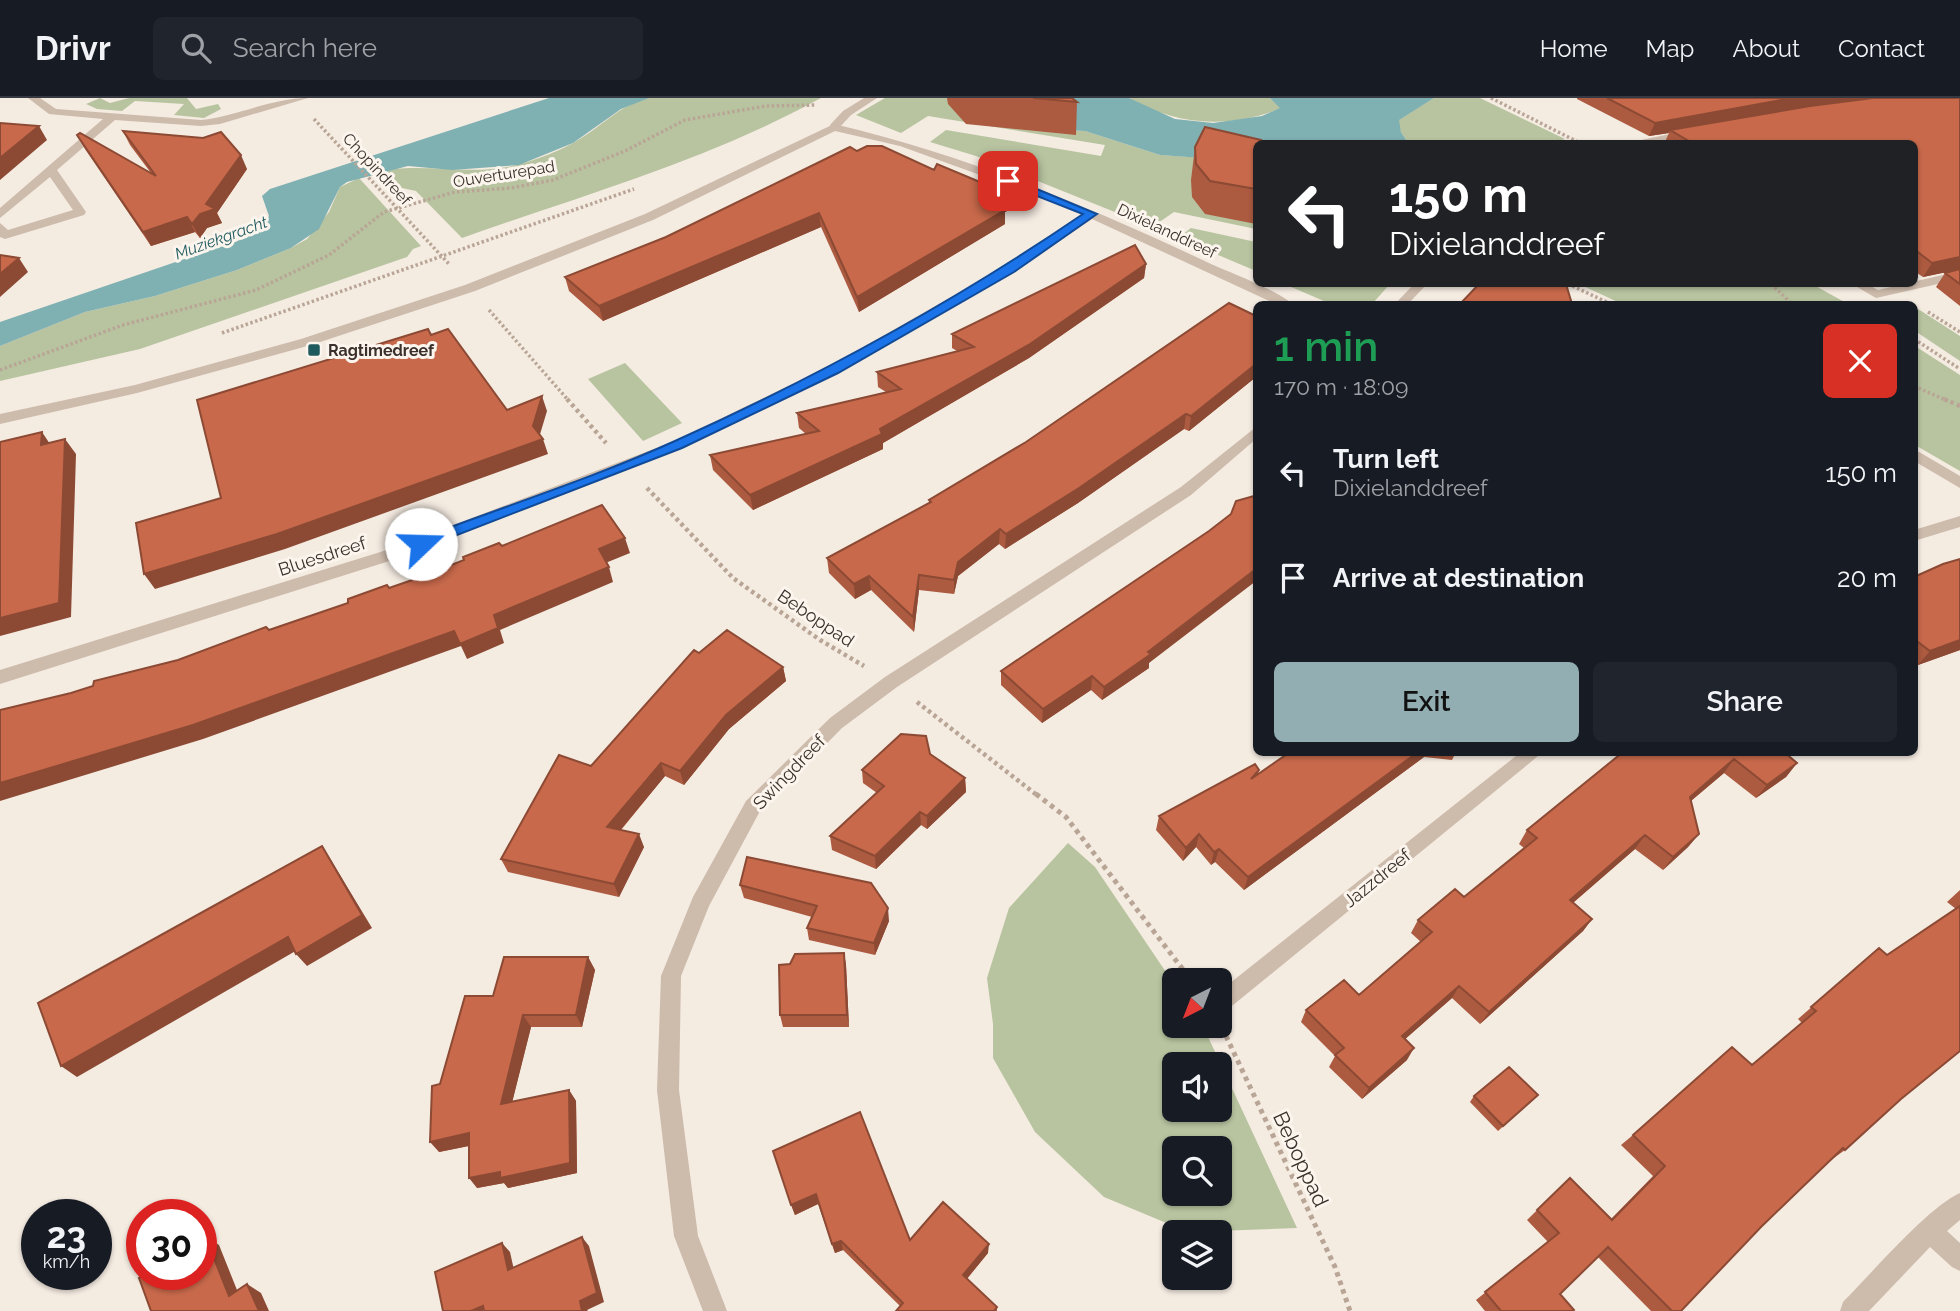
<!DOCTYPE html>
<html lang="en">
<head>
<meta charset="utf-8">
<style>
  :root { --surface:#171b24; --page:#20242c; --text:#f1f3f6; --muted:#9ea1a6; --line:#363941; --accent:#92aeb2 }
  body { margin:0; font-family:Raleway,sans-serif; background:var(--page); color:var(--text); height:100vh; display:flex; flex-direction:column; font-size:26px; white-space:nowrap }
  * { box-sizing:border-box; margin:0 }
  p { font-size:23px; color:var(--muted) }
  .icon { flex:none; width:38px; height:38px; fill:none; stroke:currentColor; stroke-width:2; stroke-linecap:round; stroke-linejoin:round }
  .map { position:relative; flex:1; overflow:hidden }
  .side { position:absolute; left:1253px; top:203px; width:665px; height:455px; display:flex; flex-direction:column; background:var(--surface); border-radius:10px; box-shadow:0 2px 5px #0004 }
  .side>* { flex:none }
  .guide { position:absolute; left:1253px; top:42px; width:665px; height:147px; border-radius:10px; box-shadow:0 2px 5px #0004; background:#202124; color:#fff; overflow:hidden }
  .needle { width:46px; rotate:222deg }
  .fabs { position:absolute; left:1162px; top:870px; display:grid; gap:14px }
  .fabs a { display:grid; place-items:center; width:70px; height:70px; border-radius:10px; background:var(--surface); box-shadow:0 2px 5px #0004; font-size:35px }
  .speed { position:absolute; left:21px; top:1101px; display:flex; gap:14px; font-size:35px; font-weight:700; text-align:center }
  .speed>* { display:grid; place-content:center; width:91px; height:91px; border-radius:50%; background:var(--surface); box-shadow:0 2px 5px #0004; line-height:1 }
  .speed small { font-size:18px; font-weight:400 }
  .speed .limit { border:10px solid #d22; background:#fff; color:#111 }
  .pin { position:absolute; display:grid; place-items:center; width:60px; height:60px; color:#fff; margin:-30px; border-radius:14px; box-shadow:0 4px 10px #0006 }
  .me { position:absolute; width:77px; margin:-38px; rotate:69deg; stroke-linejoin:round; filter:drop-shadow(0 0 5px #0008) }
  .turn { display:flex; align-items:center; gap:24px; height:147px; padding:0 21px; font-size:32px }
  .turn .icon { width:91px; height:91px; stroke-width:2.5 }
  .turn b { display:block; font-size:49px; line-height:60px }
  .round { display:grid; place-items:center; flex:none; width:74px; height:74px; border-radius:10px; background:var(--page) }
  .headline { display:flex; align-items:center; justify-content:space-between; height:119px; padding:0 21px }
  h1 { font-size:42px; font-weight:600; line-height:52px; color:#1e9e55 }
  .primary-button { display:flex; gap:14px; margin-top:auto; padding:14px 21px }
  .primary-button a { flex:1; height:80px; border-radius:10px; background:var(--accent); color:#111; font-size:28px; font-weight:600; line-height:80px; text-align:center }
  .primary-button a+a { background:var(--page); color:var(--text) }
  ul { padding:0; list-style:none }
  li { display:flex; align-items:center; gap:21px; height:105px; padding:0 21px }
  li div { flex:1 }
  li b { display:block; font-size:26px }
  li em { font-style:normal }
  header { display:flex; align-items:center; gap:42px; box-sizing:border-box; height:98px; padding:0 35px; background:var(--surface); border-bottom:2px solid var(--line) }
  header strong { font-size:33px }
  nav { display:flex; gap:38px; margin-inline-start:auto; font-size:24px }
  .search { width:490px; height:63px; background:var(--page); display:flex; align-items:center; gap:18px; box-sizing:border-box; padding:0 24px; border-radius:10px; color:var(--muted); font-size:26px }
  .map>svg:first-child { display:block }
  .green { fill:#b8c4a0; fill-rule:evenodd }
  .water { fill:#7fb0b2 }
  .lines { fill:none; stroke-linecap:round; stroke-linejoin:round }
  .path-far2 { stroke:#b9a596; stroke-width:3.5; stroke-dasharray:2.5 2.5; stroke-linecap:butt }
  .path-far1 { stroke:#b9a596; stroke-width:4.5; stroke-dasharray:3.5 3.5; stroke-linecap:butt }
  .path { stroke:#b9a596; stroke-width:5; stroke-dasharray:4.5 4.5; stroke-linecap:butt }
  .lane { fill:#cdbbac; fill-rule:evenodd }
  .street { fill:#cdbbac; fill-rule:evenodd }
  .wall { fill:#ac5a40 }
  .shaded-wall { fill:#8c4a34 }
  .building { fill:#c8694b; stroke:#8c4a34; stroke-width:2 }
  .route { fill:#1a73e8; stroke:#114b97; stroke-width:2 }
  .poi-dot { fill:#1f5a5e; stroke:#fbf5ee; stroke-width:2.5 }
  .labels { text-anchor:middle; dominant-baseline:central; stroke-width:6; stroke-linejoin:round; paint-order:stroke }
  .far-street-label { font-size:16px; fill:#3b302b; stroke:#fbf5ee }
  .far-water-label { font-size:16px; font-style:italic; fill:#1f5a5e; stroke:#fbf5ee }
  .far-poi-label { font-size:16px; font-weight:bold; fill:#3b302b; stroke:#fbf5ee; text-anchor:start }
  .street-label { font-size:18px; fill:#3b302b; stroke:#fbf5ee }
  .near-street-label { font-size:21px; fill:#3b302b; stroke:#fbf5ee }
</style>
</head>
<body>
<header>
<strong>Drivr</strong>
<div class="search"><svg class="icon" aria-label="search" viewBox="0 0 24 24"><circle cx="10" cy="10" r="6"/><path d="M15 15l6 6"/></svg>Search here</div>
<nav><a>Home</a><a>Map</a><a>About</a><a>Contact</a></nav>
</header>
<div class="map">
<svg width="1960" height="1213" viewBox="0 0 1960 1213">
  <rect width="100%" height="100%" fill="#f4ebe1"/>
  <!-- green -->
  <path class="green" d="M100,0L110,5L129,0H187L196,11L218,6L221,11L204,20L174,17L184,6L135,3L122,13L97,11L86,6Z
    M649,0H821C708,62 583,97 462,140L416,93L402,90L386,72C430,65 476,79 520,66C543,60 569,49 589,35C608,22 625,5 649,0Z
    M885,0H1039L1046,31L1085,33L1160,57L1206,60L1256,73V131L1174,114L1152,129L976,58L930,44L946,32L1101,58L1105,47L928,18L901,35L856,17Z
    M1129,0H1270L1281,10C1230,31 1177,28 1129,0Z
    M1434,0H1480L1565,41L1551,46L1408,45L1401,34L1398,22Z
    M359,80L421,148L413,151L407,159L140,251L0,283V248L85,214L155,198L237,172L291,150L307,141L329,114L340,89Z
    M1191,130L1256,144V173L1178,140Z
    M1284,186H1283H1390L1372,206H1331Z
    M1579,186H1812L1848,206H1622Z
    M1915,209L1960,238V263L1915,233Z
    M1915,248L1960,277V373L1915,347Z
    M625,265L682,325L643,343L588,281Z
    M1068,745L1095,769L1174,886V928H1203L1297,1130L1188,1134L1104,1099L1035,1034L993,960V926L987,880L1009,810ZM1174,966H1220V1012H1174ZM1174,1050H1220V1096H1174Z"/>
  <!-- water -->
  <path class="water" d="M549,0H649L621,11L573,45L519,67L452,72L408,68L347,84L340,89L319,131L291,150L237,172L155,198L85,214L0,248V224L243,141L262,129L269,118L262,98L270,91Z
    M1039,0H1129L1175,21L1213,25L1262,18L1280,10L1270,0H1434L1399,22L1401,34L1408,45L1256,46L1206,60L1188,59L1160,57L1085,33L1046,31Z"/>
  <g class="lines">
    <!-- path-far2 -->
    <path class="path-far2" d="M1491,0L1582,46
      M314,21L449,166
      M1568,186L1611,206
      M1771,186L1792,206
      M489,212L569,303
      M1928,214L1960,234
      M222,235L634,91
      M1914,241L1960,271
      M0,272L123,227L256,192L329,157L384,114L455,94L511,90L553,82L625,53L685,22L766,8L816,7
      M1914,288L1948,303"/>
    <!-- path-far1 -->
    <path class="path-far1" d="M567,301L606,345
      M1944,301L1960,308
      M647,390L733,480L820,542L864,568
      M917,604L1038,698"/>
    <!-- path -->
    <path class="path" d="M1036,696L1066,719L1191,882
      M1226,938L1335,1169L1350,1213"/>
    <!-- lane -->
    <path class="lane" d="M864,0H877L851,17L838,31H830V27L843,13Z"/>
    <!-- street -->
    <path class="street" d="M28,0H40L56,11L201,22C238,18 272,0 308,0L220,26L201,28L115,22L57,72L86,114L84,117L5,141L0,139V125L8,132L73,112L50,79L0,120V110L103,21L49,16Z
      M834,26C965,57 1089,108 1211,166C1231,175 1277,192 1292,206H1276L1092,121L1014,174L838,275L682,350L402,459L0,586V572L390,451L672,344L828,269L1006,168L1082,117L1030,95L900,48L835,33L653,122L475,193L311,247L137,295L0,326V316L135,287L301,241L465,187L645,116Z
      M1689,32L1695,35L1693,37L1649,46H1622Z
      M1960,173V181L1876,200L1852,186H1867L1878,192Z
      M1414,186H1427L1408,206H1395Z
      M1256,329V341L1191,397L897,589L842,630L760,713L709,808L681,878L679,992L698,1138L727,1213H703L674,1138L657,992L661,878L693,799L746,703L830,620L885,579L1181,389Z
      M1914,351L1960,378V390L1914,363Z
      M1960,418V429L1914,443V432Z
      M1521,654H1543L1227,912L1220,915V893Z
      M1960,1095V1122L1947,1133L1960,1145V1173L1952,1169L1930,1149L1869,1213H1840L1843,1204C1870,1177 1928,1109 1960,1095Z"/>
  </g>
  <!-- wall -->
  <path class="wall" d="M947,0H1072L1077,4L1076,37L966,26L948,6Z
    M1577,0H1960V208L1936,189L1945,175L1957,172L1923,179L1914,173V46H1664L1669,35L1649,38L1577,1Z
    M123,33L247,71L217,115L222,125L207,130L200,140L195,134L151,148L85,51L77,37L151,75L130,47Z
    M1256,46V126L1205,116L1192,99L1191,82L1195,49Z
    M857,53L934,72L1011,97V111L1005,114V126L859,214L821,129L603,223L569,193L565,179L666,139Z
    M1146,166L1144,180L1029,260L883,345V351L753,412L713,372L710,357L806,336L799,330L797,315L886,294L878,289L877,274L957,253L952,250V236Z
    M1256,218V279L1189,333L1184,331L1078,405L1005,451L999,446L958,478L954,496L919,492L914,534L871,492L855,501L829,475L827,460L929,405V402Z
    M1254,398L1149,565V570L1102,602L1091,592L1042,625L1001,587V573L1209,433Z
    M1960,461V552L1918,567L1914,564V479Z
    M699,555L783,569L786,583L729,631L684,687L665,678L621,732L644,749L619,799L508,774L501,761Z
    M1290,654H1456L1452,662L1424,659L1244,792L1215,764L1211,767L1196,749L1183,763L1156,732L1159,718L1259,672L1258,676Z
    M1623,654H1785L1797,665L1786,679L1756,700L1724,675L1691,703L1699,736L1688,749L1663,772L1635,751L1573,805L1592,821L1583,833L1480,926L1452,900L1405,941L1407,962L1362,1001L1329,969L1335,958L1301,924L1306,912L1359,897L1421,844L1411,835L1418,822L1464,799L1524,750L1519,746L1527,732Z
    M930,656L965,680L966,694L927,731L921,727L876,771L832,752L830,738L877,695L863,685L862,672Z
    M740,787L889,823L875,857L809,842L807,830L812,819L744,800Z
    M1960,792V953L1901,1001L1845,1052L1831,1062L1761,1129L1681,1213H1651L1598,1159L1560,1196L1573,1213H1485L1476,1202L1548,1144L1527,1122L1570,1080L1611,1121L1653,1078L1621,1047L1633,1037L1752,967L1802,925L1798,921L1879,850L1887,857L1956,811L1947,804Z
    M844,855L846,867L849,929H783L780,917Z
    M588,859L595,872L582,929H531L512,1004L569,992L576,1003L577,1075L508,1090L504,1085L477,1090L469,1048L439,1054L440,986L493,898Z
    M1474,998L1533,1002L1498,1033L1470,1004Z
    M773,1053L910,1142L988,1155L967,1181L997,1209V1213H896L900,1208L843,1152L835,1155L818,1106L795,1117Z"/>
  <!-- shaded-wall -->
  <path class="shaded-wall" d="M1792,0H1883L1670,32L1669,35L1649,38L1655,25Z
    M39,28L47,42L0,82V60Z
    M241,57L247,71L217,115L222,125L207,130L200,140L192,126Z
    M1011,97V111L1005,114V126L859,214L857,199L994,107Z
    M819,115L821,129L603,223L599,208Z
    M187,119L195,134L151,148L143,134Z
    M1960,159V171L1923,179L1932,165Z
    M19,160L28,174L0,199V176Z
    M1146,166L1144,180L1029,260L883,345V351L753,412L750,397L880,331Z
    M1256,266V279L1189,333L1191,318Z
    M542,298L547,313L538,343L543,341L548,356L285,451L155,491L144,476L533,328Z
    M1186,316L1184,331L1078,405L1005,451L1006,436Z
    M42,334L52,349L41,347Z
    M65,341L76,356L71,519L0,538V520Z
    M1000,431L999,446L958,478L954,496V482L958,464Z
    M625,440L630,455L603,466L599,451Z
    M609,469L613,484L500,532L504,545L467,561L461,548L203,641L0,703V685L494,517Z
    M1256,471V483L1149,565V570L1102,602L1104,589Z
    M919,477V492L914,534L913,519Z
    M869,478L871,492L855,501L854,486Z
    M1960,542V552L1918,567L1930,553Z
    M783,569L786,583L729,631L684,687L680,673L726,617Z
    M1092,578L1091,592L1042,625L1043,611Z
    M1418,654H1426L1424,659L1244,792L1248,779Z
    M1734,661L1724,675L1680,712L1690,699Z
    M661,665L665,678L612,742L607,729Z
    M1797,665L1786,679L1756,700L1767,687Z
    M965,680L966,694L927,731V718Z
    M920,714L921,727L876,771L875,758Z
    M639,736L644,749L619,799L614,786Z
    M1199,736L1196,749L1183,763L1186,750Z
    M1699,736L1688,749L1663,772L1673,759Z
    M1645,737L1635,751L1561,815L1570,802Z
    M322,748L331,762L372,830L307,868L296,856Z
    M1219,751L1215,764L1211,767L1214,754Z
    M888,810L889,823L875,857L874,845Z
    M1592,821L1583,833L1480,926L1489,914Z
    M288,839L299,851L77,979L61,968Z
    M844,855L846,867L849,929L847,917Z
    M588,859L595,872L582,929L576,917Z
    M1459,888L1452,900L1395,950L1402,938Z
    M523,917L531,929L509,1017L501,1006Z
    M1414,950L1407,962L1362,1001L1369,990Z
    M569,992L576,1003L577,1075L508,1090L504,1085L477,1090L469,1080Z
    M469,1035L478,1046L439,1054L430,1044Z
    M816,1096L818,1106L795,1117L791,1107Z
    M205,1138L219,1147L243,1207L229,1198Z
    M582,1139L589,1148L604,1204L587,1212L588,1213H582L580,1203Z
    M841,1143L843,1152L835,1155L832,1146Z
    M502,1145L510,1154L516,1181L508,1172Z
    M989,1146L988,1155L963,1185V1177Z
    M247,1186L261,1195L269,1213H259Z
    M483,1208L489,1213H471Z"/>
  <!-- building -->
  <path class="building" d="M1033,0H1072L1077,4Z
    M1607,0H1792L1655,25Z
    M1873,0H1960V159L1932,165L1914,151V46H1694L1670,32L1810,8Z
    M0,25L39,28L0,60Z
    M1205,29L1261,42L1267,46H1256V91L1210,83L1196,66L1195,49Z
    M123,33L203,40L221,34L241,57L206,106L215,111L200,116L192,126L187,119L143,134L77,37L80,35L156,78Z
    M867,48H882L934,72L937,66L1011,97L994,107L1005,112L857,199L819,115L599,208L565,179L666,139L850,49L857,53Z
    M1135,147L1146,166L1030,246L880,331L882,336L750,397L710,357L819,333L797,315L901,291L877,274L974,249L952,236Z
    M0,157L19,160L0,176Z
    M1960,171V186L1945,175Z
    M1479,186H1566L1572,206H1460Z
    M1229,205L1256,218V266L1191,318L1186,316L1079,390L1006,436L1000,431L958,464L954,482L919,477L913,519L869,478L854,486L827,460L931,404L929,402L1026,344Z
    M428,231L431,237L448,231L507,312L542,298L533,328L543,341L277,436L144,476L136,425L221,400L197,302Z
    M42,334L41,347L65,341L59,505L0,520V344Z
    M1256,396V471L1148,554L1151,556L1104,589L1092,578L1043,611L1001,573L1209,433L1231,416L1236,403L1254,398Z
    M602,407L625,440L599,451L609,469L494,517L498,530L460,546L454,533L193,627L0,685V612L71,595L93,588L94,583L178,562L266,529L269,532L348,505V501L387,487L389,490L424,478L464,462L463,459L499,445L502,448Z
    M1960,461V542L1930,553L1914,541V479L1943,466Z
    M727,532L783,569L726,617L680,673L661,665L607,729L639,736L614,786L501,761L559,657L591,668L694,552L699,555Z
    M901,636L926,638L930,656L965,680L927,718L920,714L875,758L830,738L884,688L862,672Z
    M1290,654H1418L1248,779L1219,751L1214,754L1199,736L1186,750L1159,718L1255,666L1259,672L1251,681Z
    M1623,654H1784L1797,665L1767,687L1734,661L1690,699L1699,736L1673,759L1645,737L1570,802L1592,821L1489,914L1459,888L1402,938L1414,950L1369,990L1335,957L1344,950L1306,912L1344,882L1359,897L1432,834L1418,822L1455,791L1464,799L1537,740L1527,732Z
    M322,748L362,817L296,856L288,839L61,968L38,905Z
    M747,759L871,785L888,810L874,845L807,830L817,808L740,787Z
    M1960,808V953L1901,1001L1845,1052L1843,1050L1761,1129L1681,1213H1672L1608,1149L1560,1196L1574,1212L1573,1213H1501L1485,1194L1559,1135L1537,1112L1570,1080L1612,1122L1665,1068L1633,1037L1732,949L1752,967L1816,913L1811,909L1879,850L1887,857Z
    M844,855L847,917H780L779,867L790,866L795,856Z
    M504,859H588L576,917H523L501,1006L569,992L570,1065L500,1080V1074L469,1080V1035L430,1044L432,988L440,986L465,898H493Z
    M1509,969L1538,997L1503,1028L1474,998Z
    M860,1014L910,1142L943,1104L989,1146L963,1177L997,1209L994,1213H896L903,1205L841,1143L832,1146L816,1096L791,1107L773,1053Z
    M205,1138L229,1198L247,1186L259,1213H151L139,1180L146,1176H201V1140Z
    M582,1139L597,1195L580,1203L582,1213H484L483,1208L471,1213H443L435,1174L502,1145L508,1172Z"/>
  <!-- route -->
  <path class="route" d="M1008,79L1097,116L1014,174L838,275L682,350L426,449H416V442C502,409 591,381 675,343C817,279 954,204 1083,116L1004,85L1002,83Z"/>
  <!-- markers -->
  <rect class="poi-dot" x="307" y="245" width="14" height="14" rx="3.5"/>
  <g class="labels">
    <!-- far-street labels -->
    <g class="far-street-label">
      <text transform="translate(377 71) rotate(47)">Chopindreef</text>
      <text transform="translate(504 76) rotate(-9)">Ouverturepad</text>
      <text transform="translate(1167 133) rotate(25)">Dixielanddreef</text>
    </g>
    <!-- far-water labels -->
    <g class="far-water-label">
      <text transform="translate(221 140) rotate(-20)">Muziekgracht</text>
    </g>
    <!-- far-poi labels -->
    <g class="far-poi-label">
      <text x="328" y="252">Ragtimedreef</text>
    </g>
    <!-- street labels -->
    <g class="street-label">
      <text transform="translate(322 458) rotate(-18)">Bluesdreef</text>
      <text transform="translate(816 520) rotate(34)">Beboppad</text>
      <text transform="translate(789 674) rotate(-46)">Swingdreef</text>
      <text transform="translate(1377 780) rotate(-39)">Jazzdreef</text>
    </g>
    <!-- near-street labels -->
    <g class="near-street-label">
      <text transform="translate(1301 1061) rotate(65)">Beboppad</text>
    </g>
  </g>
</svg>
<div class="fabs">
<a><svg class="needle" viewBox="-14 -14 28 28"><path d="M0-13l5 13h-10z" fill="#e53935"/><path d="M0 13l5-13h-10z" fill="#9ea1a6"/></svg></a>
<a><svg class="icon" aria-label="sound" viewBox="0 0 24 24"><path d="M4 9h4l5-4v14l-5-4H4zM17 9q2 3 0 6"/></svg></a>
<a><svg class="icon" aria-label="search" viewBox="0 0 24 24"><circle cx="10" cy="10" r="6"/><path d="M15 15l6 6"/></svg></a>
<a><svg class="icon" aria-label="layers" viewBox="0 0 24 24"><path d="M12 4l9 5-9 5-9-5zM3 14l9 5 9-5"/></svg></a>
</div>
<div class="speed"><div>23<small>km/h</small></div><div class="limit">30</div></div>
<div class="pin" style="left:1008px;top:83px;background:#d93025"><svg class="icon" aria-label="arrive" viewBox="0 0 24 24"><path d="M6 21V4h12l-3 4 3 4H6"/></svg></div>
<svg class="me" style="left:421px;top:446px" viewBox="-20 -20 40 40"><circle r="19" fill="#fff"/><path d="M0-13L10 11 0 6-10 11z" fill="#1a73e8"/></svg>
<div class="guide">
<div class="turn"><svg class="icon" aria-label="left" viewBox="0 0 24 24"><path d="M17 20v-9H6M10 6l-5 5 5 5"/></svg><div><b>150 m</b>Dixielanddreef</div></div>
</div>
<section class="side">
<div class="headline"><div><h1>1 min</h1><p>170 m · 18:09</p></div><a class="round" style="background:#d93025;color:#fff"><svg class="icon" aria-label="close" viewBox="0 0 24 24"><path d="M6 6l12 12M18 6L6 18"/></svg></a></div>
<ul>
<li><svg class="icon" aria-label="left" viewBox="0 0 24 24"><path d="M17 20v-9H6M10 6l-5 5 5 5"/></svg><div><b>Turn left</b><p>Dixielanddreef</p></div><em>150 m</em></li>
<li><svg class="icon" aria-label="arrive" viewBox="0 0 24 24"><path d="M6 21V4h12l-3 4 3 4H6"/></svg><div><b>Arrive at destination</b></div><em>20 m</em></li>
</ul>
<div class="primary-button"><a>Exit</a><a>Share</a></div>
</section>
</div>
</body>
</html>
